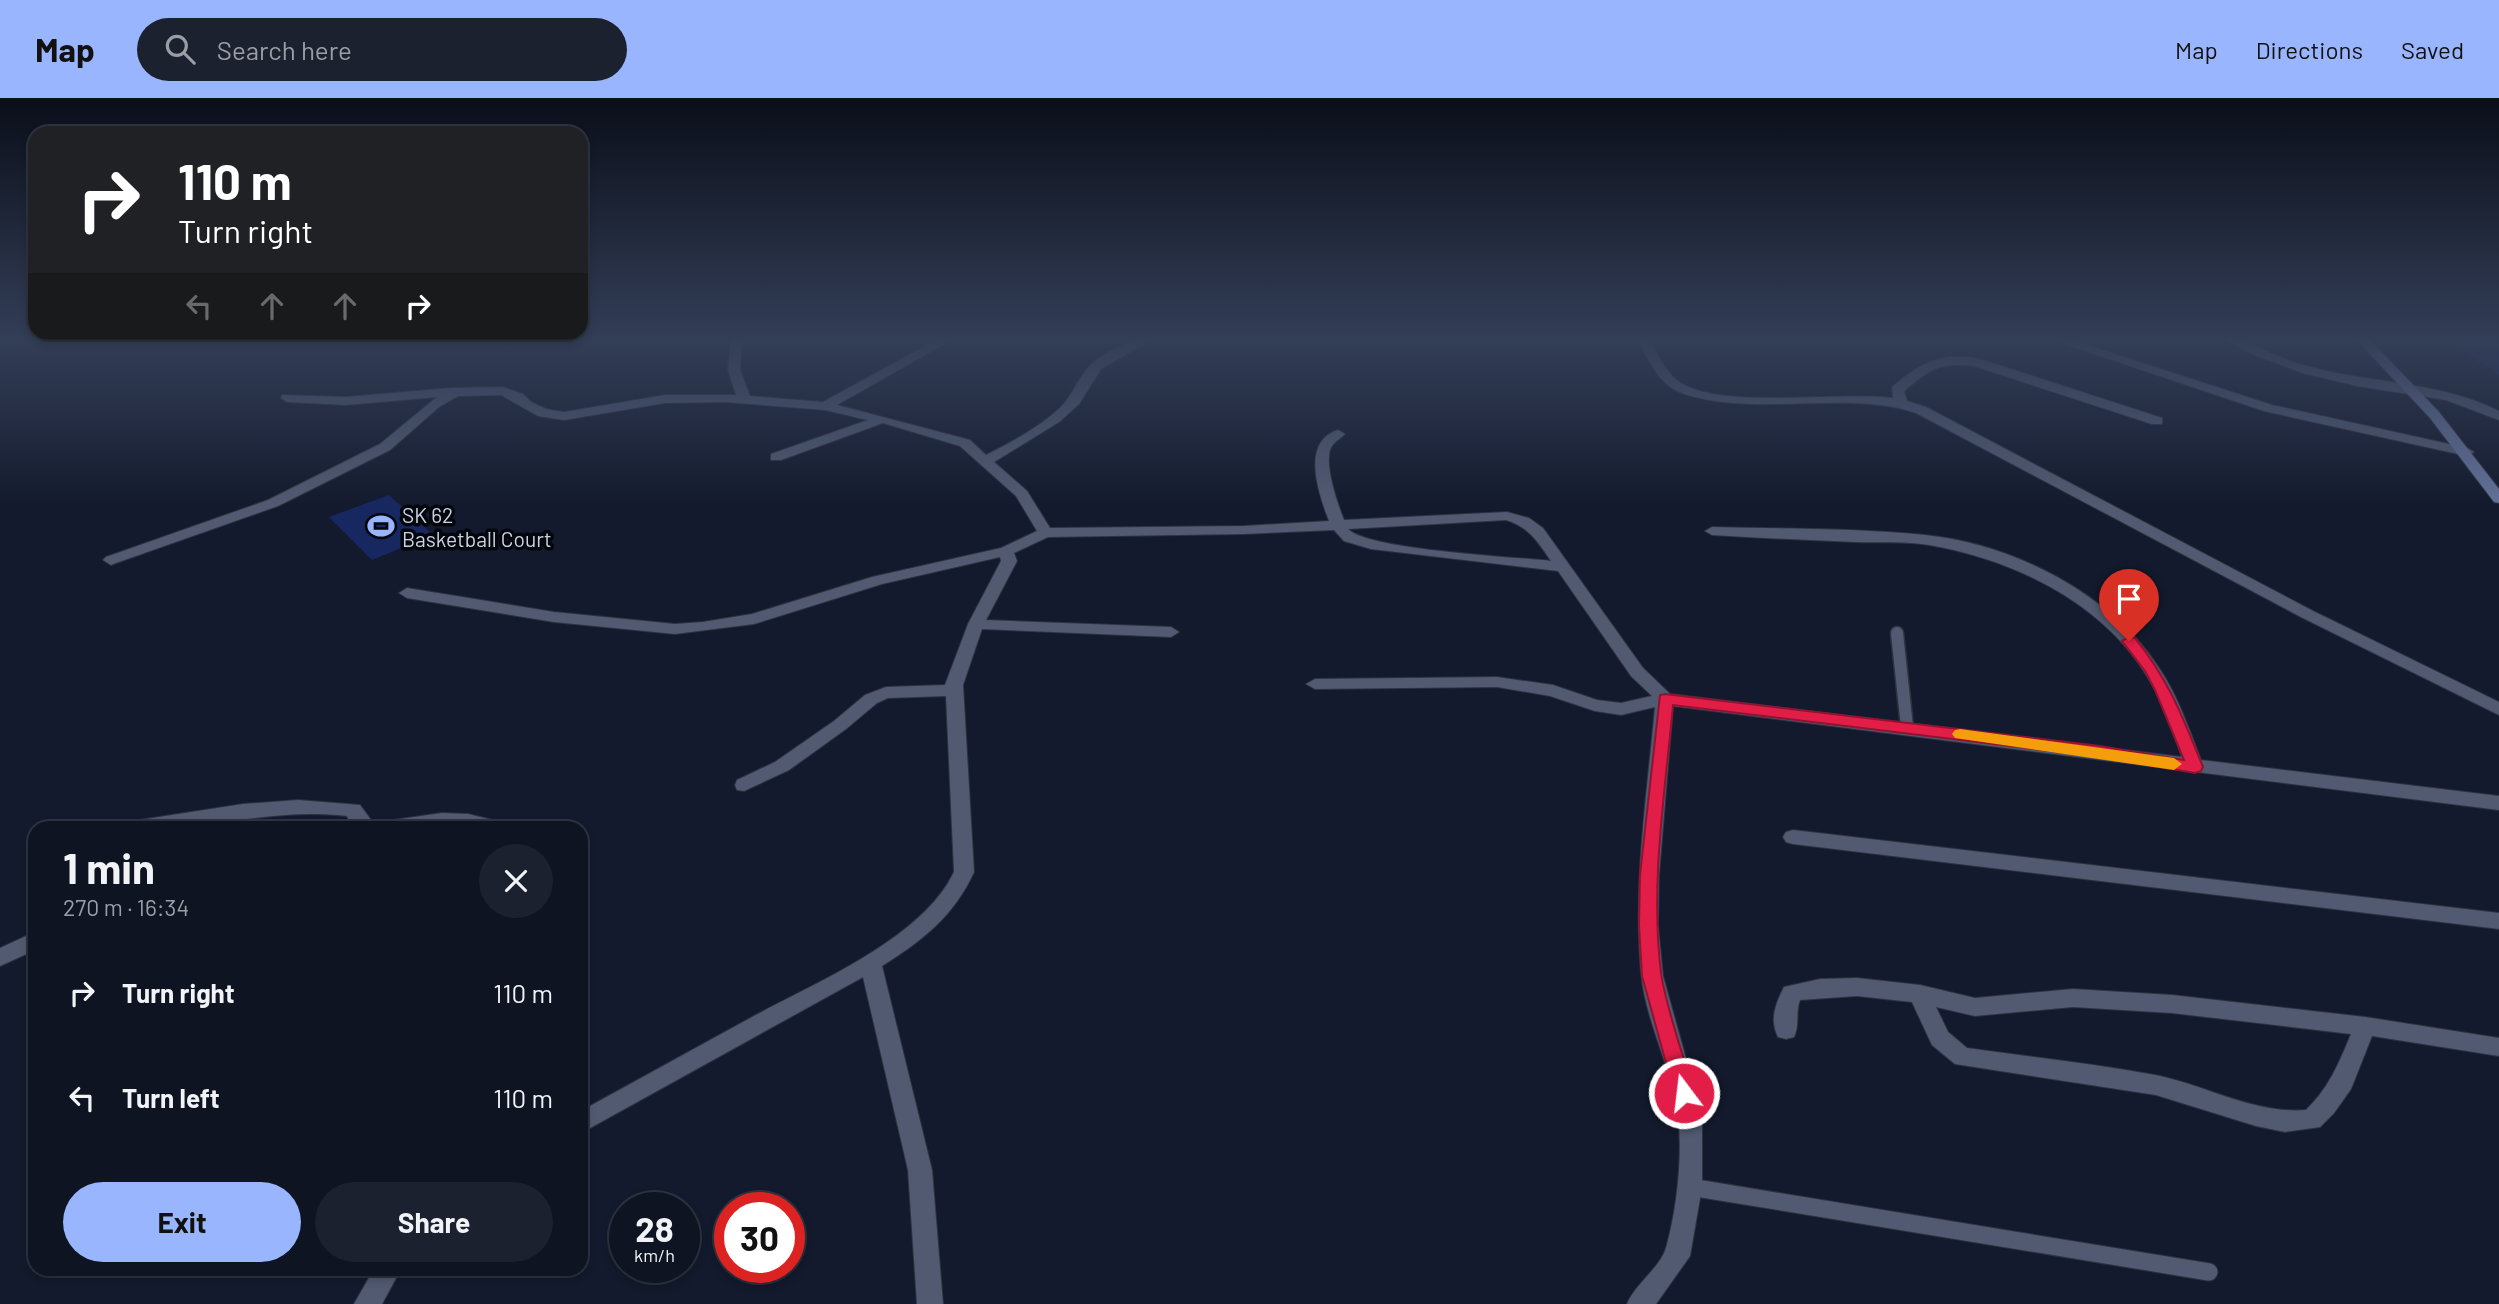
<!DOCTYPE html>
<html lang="en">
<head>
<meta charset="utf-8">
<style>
  :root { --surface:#0e1422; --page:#1c212f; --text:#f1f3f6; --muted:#9b9ea5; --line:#2e3340; --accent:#99b5fd }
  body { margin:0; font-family:Barlow,sans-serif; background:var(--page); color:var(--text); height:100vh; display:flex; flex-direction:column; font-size:26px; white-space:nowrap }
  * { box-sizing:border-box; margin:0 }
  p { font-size:23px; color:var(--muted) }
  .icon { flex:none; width:38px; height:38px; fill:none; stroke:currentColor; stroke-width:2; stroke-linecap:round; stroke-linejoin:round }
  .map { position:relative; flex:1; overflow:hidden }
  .side { position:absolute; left:28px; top:723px; width:560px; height:455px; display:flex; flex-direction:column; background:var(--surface); border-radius:21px; box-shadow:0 4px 10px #0003,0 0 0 2px var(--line) }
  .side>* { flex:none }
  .top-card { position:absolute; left:28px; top:28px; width:560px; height:214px; border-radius:21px; box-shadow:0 4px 10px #0003,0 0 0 2px var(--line); background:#202124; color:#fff; overflow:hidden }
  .speed { position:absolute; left:609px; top:1094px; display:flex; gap:14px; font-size:35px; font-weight:700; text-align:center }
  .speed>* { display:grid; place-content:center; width:91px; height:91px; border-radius:50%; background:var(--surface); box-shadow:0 4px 10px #0003,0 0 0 2px var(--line); line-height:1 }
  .speed small { font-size:18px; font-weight:400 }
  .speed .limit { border:10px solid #d22; background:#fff; color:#111 }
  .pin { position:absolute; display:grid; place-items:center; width:60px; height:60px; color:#fff; margin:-72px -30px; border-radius:50% 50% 50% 0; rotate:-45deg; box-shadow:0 0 7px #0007 }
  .pin .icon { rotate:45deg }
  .me { position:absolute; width:77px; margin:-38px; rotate:345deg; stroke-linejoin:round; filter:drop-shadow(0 0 5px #0008) }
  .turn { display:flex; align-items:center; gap:24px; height:147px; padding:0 35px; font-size:32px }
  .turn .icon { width:91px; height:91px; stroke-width:2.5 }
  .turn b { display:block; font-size:49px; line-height:60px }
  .lanes { display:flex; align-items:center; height:66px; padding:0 35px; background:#0003; justify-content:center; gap:35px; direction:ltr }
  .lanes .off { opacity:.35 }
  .round { display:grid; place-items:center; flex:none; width:74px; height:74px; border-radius:37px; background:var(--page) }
  .head { display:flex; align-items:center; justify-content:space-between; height:119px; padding:0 35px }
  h1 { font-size:42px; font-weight:700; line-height:52px }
  .primary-button { display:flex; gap:14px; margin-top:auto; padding:14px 35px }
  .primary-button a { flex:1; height:80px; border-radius:42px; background:var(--accent); color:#111; font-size:28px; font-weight:700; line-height:80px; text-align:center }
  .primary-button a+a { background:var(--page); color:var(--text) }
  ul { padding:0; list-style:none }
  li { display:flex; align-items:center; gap:21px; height:105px; padding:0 35px }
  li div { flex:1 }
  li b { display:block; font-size:26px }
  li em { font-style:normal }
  header { display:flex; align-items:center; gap:42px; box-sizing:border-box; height:98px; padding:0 35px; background:var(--accent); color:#111 }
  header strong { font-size:33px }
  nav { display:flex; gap:38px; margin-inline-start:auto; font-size:24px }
  .search { width:490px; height:63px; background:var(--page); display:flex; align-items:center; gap:18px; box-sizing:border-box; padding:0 24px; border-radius:38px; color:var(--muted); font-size:26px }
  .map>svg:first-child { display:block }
  .green { fill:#172760 }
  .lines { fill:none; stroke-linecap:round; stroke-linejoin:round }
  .service-far1-casing { stroke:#2e3241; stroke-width:15 }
  .service-casing { stroke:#2e3241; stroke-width:19 }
  .minor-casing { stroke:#2e3241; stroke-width:2 }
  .secondary-casing { stroke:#2e3241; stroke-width:2 }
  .service-far1 { stroke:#515a71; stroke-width:12 }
  .service { stroke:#515a71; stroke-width:17 }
  .minor { fill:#515a71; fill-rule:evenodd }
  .secondary { fill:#647299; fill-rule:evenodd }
  .route { fill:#e11d48; stroke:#92132f; stroke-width:2 }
  .slow { fill:#f59e0b }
  .labels { text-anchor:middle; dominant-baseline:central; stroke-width:7; stroke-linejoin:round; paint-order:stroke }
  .poi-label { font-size:21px; fill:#ccd2df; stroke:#04060d; text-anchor:start }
</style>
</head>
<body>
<header>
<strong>Map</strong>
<div class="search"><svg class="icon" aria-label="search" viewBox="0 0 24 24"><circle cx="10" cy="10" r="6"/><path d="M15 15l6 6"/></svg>Search here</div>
<nav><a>Map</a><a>Directions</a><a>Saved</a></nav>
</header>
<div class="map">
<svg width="2499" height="1206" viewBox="0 0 2499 1206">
  <rect width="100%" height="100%" fill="#131a2d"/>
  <!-- green -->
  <path class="green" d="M2455,240H2499V277L2451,245Z
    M389,397L433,437L372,462L329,419Z"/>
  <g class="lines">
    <!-- service-far1 casing -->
    <g class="service-far1-casing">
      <path id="service-far1" d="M1897,535L1907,629"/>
    </g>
    <!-- service casing -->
    <g class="service-casing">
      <path id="service" d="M1690,1089L2209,1174"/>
    </g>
    <!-- minor casing -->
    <g class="minor-casing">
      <path id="minor" d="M731,240L742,241L740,272L750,298L823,304L940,240H955L837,307L970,342L986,357C1012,344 1038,330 1060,310C1071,299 1075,287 1084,275C1098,255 1132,240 1155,240L1101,271L1079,306L1059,324L994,364L1027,393L1050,430L1244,428L1329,423C1319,397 1300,344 1338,332L1345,336C1341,340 1335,343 1332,348C1322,362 1338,407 1344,422L1507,414L1529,420L1543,430L1643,570L1670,596L2182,659C2171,630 2161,598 2143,572C2097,502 2011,461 1929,447C1905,443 1879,445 1855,444C1807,442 1760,440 1712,437L1705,433L1712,429C1783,431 1855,430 1925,437C2013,446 2110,495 2159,570C2178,598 2189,631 2201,662L2499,698V712L1673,608L1659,777L1658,827L1663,878L1702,1018V1089L1690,1158L1656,1206H1627C1635,1186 1660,1170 1666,1150C1677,1111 1683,1057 1678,1018C1672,969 1645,923 1641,874C1633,785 1647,697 1655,609L1621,617L1595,613L1550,598L1497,589L1315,591L1306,586L1315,581L1497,579L1553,587L1597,602L1621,605L1652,598L1631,578L1558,473L1371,451L1344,443L1334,432L1244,436L1048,439L1014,455L1017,463L986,522L1171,529L1179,534L1171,539L982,531L963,587L974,774C954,818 922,843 882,868L932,1072L943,1206H917L908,1072L863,879L581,1035V1013C639,981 696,950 754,918C817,884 923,840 954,774L946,598L888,600L877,605L846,631L789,672L744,693L737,692L735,687L737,682L775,664L834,623L865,597L886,589L945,587L968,526L1001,463L1000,459L882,486L754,526L675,536L554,524L407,500L399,495L407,490L554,514L675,526L703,524L752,516L872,479L1001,450L1037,433L1016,398L960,348L883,325L781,362H771V356L868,322L825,312L725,304L665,305L564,322L538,318L501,297L458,298L439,309L390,352L278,408L116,465L111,467L103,462L106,459L268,402L380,346L437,299L346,307L287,304L281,300L282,297L346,299L451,290L502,289L523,296L531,304L546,311L564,314L665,297H736L728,272ZM1506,422C1529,429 1538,444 1551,463C1516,459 1368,452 1348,431Z
        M1636,240H1648C1657,255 1665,274 1679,284C1721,312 1840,293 1893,300L1892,289C1921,265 1941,253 1980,261L2162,320V326H2152L1974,268C1939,264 1930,271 1904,293L1907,303L1926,309L2313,513L2499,604V617L2301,519L1916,315C1856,294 1775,314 1709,302C1696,299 1680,297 1669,288C1654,276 1646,256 1636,240Z
        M2047,240H2065L2272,307L2467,350L2474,354L2467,358L2264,313Z
        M2222,240C2247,240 2270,256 2293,264C2360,286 2435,281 2499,313V322L2446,302L2357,288L2303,275L2254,257Z
        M298,702L360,707L371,722L372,730H352L347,718C286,711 238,724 178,730C160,731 142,730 123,730L126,725L133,723L243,706Z
        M442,715L468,716L505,725L508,730H376L379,725L386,723Z
        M1793,732L2499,815V831L1793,746L1786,744L1783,739L1786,734Z
        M35,834V852L0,868V850Z
        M1857,880L1920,887L1975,900L2073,891L2172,897L2365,919L2499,940V958L2372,938L2351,991L2334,1015L2320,1029L2285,1034L2256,1028L2156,997L1955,966L1932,947L1912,904L1857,898L1800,902C1795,915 1800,927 1794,939L1786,941L1778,939C1769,921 1776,905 1784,889L1820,881ZM1936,909L1975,918L2073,909L2172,915L2351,936C2339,965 2329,990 2306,1012C2253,1016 2206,987 2155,977C2093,965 2029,959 1967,950L1948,934Z
        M374,1171H401L382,1206H354Z"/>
    </g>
    <!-- secondary casing -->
    <g class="secondary-casing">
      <path id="secondary" d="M2355,240H2368L2439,314L2499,391V405L2494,404L2430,320Z"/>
    </g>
    <!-- service-far1 -->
    <use href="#service-far1" class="service-far1"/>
    <!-- service -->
    <use href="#service" class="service"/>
    <!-- minor -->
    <use href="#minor" class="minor"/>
    <!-- secondary -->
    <use href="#secondary" class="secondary"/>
  </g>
  <!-- sky -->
  <linearGradient id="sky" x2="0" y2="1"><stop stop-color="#0a0e19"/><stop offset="0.59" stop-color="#333e57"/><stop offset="1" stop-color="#333e57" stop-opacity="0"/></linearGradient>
  <rect width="2499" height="409" fill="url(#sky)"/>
  <!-- route -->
  <path class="route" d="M2129,539L2135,540C2169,582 2183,620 2203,669L2201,673L2195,675L2100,659L1673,607C1665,695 1650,786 1661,875C1666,910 1684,959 1694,995L1691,1001L1684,1004L1676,1001L1642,878L1639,827L1640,777L1660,597L1665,596L2100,648L2184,662L2155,592L2145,573L2122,543Z"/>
  <!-- slow -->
  <path class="slow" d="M1960,631L2174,660L2182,666L2174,672L1955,640L1952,636L1955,632Z"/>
  <!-- icons -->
  <defs>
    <g id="stadium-bare" transform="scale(2.1)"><path d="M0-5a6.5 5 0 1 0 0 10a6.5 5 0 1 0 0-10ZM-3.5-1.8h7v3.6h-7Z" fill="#99b5fd" stroke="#04060d" stroke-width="2.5" paint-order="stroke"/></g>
  </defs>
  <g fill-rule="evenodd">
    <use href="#stadium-bare" x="381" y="428"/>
  </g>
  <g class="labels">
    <!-- poi labels -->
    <g class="poi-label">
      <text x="402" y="416">SK 62<tspan x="402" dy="24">Basketball Court</tspan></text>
    </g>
  </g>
</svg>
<div class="speed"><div>28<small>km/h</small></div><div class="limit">30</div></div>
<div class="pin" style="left:2129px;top:543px;background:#d93025"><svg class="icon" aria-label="arrive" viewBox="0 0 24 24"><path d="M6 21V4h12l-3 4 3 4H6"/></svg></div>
<svg class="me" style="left:1684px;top:995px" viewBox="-20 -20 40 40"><circle r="17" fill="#e11d48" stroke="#fff" stroke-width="3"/><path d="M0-11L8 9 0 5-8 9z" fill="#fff"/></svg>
<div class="top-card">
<div class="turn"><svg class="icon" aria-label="right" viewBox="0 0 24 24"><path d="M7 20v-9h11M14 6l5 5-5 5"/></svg><div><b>110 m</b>Turn right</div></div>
<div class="lanes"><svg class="icon off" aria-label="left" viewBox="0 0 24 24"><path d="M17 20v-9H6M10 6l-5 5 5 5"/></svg><svg class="icon off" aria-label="ahead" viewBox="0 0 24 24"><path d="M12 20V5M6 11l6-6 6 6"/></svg><svg class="icon off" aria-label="ahead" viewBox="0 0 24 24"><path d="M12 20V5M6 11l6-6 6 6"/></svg><svg class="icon" aria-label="right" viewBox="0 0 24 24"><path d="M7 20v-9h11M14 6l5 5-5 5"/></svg></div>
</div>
<section class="side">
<div class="head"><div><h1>1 min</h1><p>270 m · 16:34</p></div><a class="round"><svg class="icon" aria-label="close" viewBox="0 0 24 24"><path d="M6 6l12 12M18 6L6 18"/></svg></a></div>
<ul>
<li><svg class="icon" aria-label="right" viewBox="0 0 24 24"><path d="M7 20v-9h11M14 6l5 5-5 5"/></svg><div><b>Turn right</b></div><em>110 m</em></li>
<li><svg class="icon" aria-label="left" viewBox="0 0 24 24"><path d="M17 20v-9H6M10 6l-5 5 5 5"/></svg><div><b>Turn left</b></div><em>110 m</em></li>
</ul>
<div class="primary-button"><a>Exit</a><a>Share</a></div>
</section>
</div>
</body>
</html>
